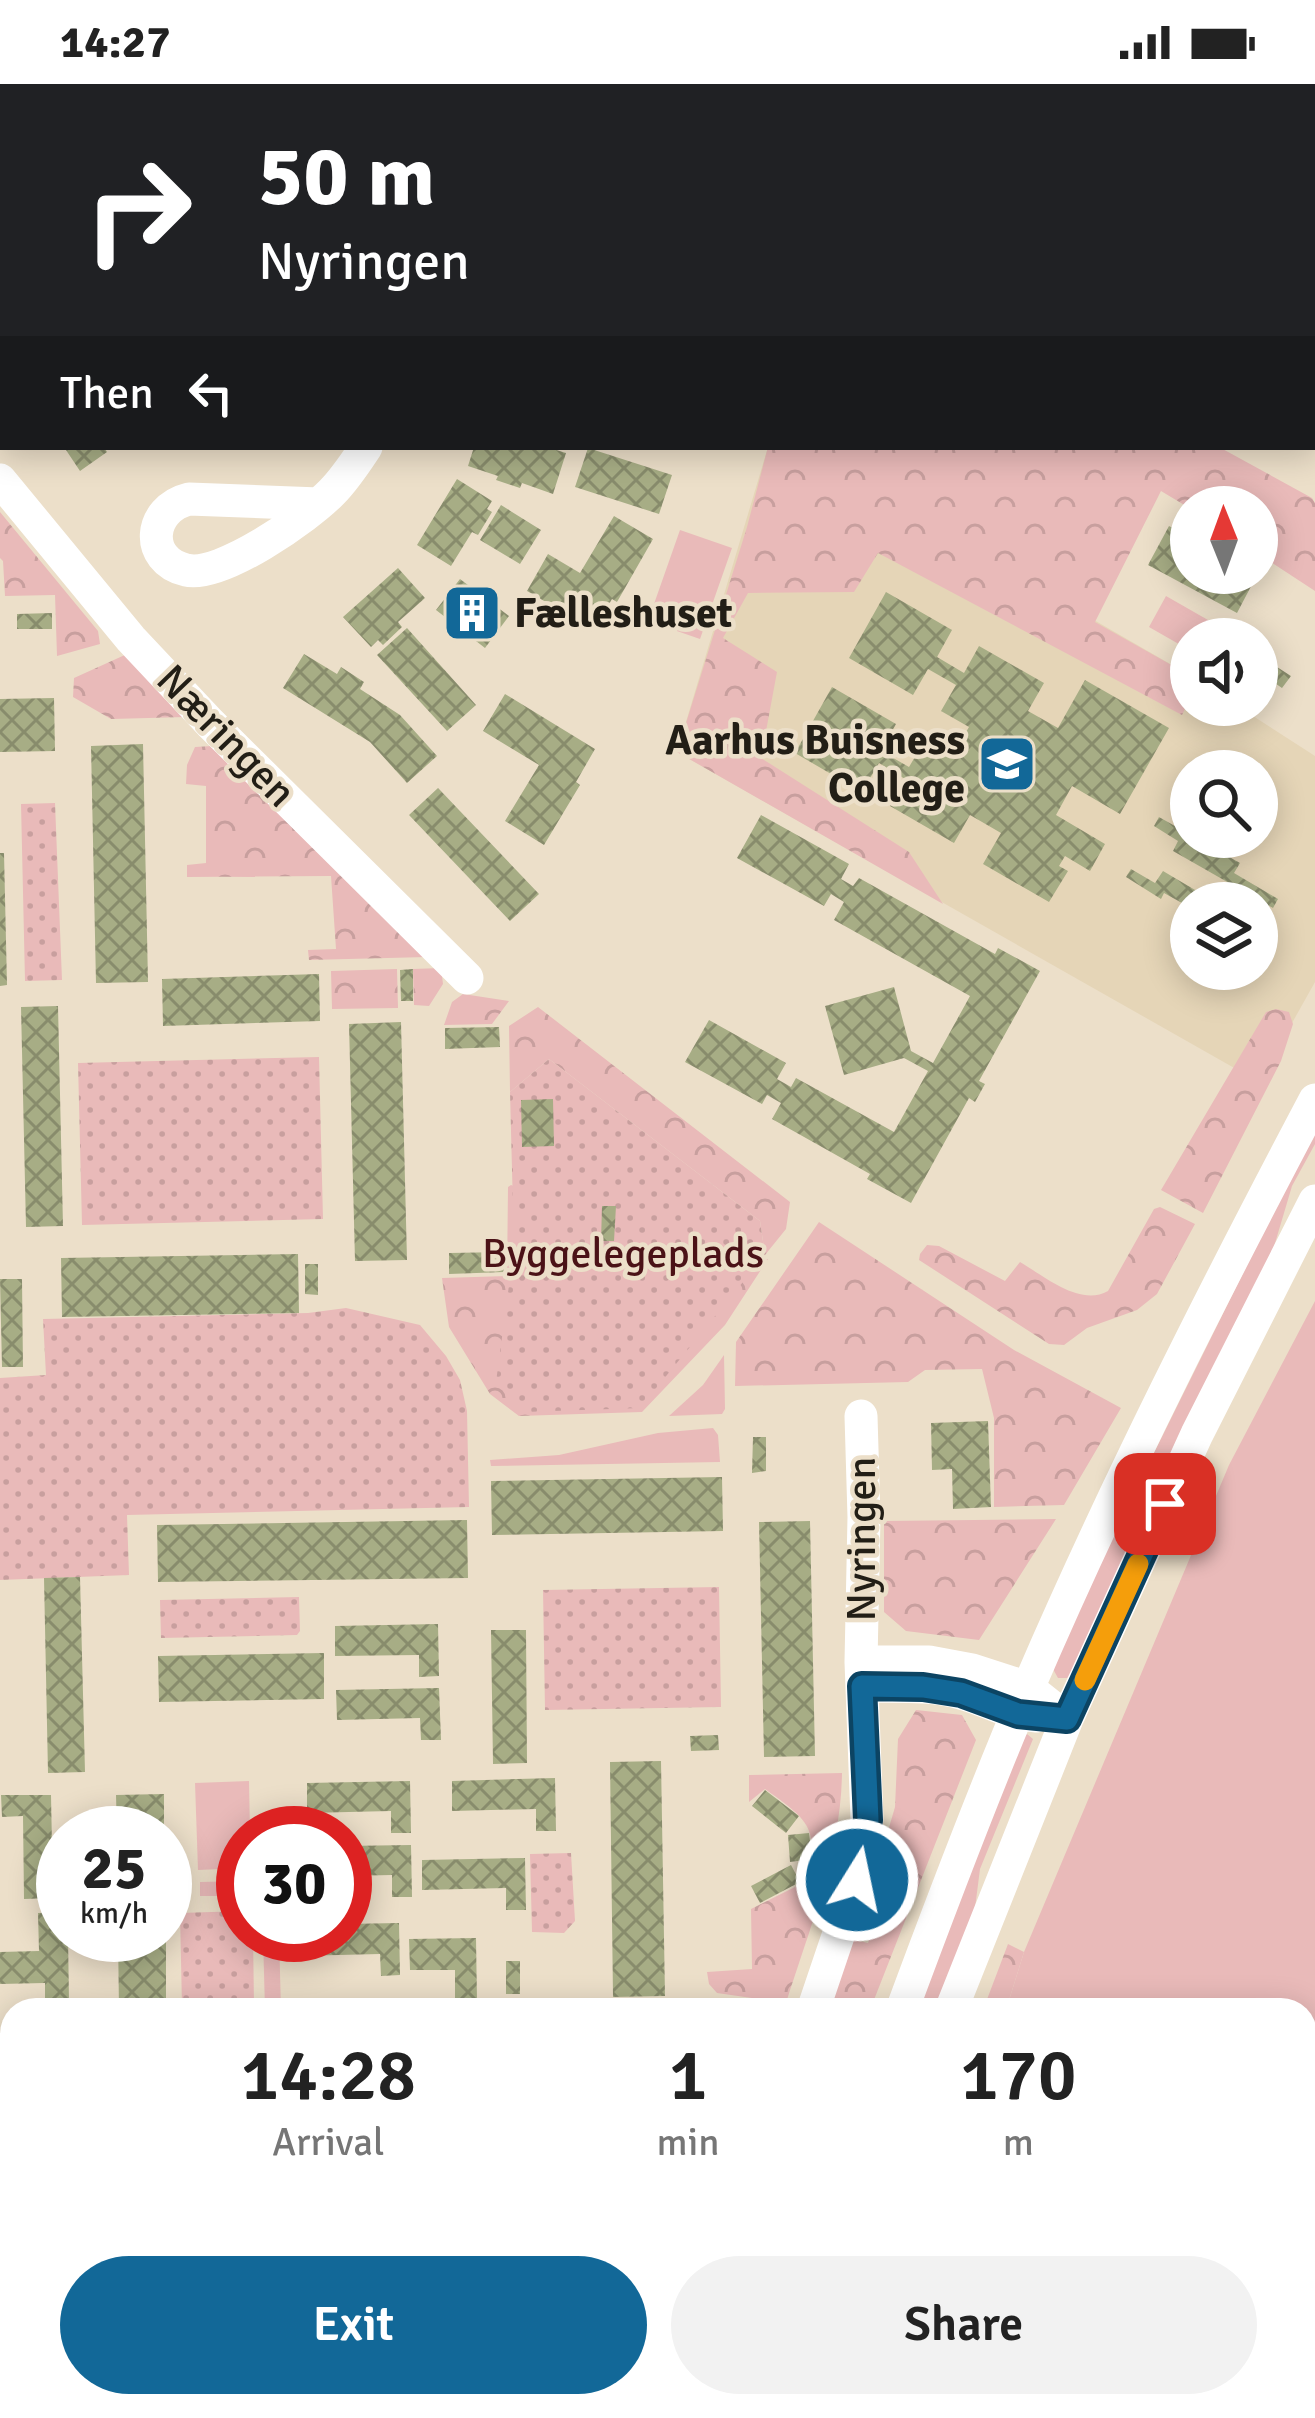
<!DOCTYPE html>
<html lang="en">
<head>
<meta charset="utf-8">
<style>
  :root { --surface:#fff; --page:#f2f2f2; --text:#222; --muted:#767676; --accent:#126898 }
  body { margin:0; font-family:Signika,sans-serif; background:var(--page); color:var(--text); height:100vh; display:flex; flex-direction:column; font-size:45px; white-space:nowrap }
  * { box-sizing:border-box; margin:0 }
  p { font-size:39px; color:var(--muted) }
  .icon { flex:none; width:66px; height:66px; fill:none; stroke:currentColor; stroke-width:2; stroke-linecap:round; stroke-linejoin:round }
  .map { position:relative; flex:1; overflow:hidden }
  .drawer { position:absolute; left:0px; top:1914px; width:1317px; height:420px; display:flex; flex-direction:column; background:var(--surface); border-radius:36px 36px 0 0; box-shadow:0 6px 30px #0003 }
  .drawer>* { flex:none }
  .hud { position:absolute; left:0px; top:0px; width:1317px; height:366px; box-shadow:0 6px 30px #0003; background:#202124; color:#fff; overflow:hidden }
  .needle { width:78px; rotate:359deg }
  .buttons { position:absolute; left:1170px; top:402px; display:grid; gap:24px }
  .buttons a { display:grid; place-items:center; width:108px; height:108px; border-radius:50%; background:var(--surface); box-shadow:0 6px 30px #0003; font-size:60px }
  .speed { position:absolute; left:36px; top:1722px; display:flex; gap:24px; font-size:60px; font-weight:700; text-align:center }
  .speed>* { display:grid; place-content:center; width:156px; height:156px; border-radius:50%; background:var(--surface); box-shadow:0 6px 30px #0003; line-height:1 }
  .speed small { font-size:30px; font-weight:400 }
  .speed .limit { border:18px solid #d22; background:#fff; color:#111 }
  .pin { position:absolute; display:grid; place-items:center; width:102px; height:102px; color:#fff; margin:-51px; border-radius:24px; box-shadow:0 6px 18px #0006 }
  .me { position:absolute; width:132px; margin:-66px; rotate:10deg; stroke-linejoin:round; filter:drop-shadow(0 0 9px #0008) }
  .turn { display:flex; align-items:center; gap:42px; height:252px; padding:0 60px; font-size:54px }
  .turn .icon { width:156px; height:156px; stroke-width:2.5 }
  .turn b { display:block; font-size:84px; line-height:102px }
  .then { display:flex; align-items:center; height:114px; padding:0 60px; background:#0003; gap:24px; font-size:45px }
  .eta { display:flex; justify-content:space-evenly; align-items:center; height:204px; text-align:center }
  .eta b { font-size:72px; font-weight:600; line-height:84px }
  .button { display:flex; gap:24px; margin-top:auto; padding:24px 60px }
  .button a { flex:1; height:138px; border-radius:72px; background:var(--accent); color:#fff; font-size:48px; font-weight:600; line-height:138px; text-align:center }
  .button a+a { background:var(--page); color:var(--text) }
  .status { display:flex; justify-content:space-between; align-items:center; height:84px; padding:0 60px; background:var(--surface); direction:ltr }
  .status svg { height:33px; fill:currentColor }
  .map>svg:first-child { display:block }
  .built { fill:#e5d5b7; fill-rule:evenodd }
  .green { fill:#e9bab9 }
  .forest { fill:url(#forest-crowns) }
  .park { fill:url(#park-dots) }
  .building { fill:url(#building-cross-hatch) }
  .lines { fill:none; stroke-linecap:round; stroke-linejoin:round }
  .minor { stroke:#fff; stroke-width:33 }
  .route-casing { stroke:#0c4463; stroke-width:30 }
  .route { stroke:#126898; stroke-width:21 }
  .slow { stroke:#f59e0b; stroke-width:21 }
  .labels { text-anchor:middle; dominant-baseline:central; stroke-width:9; stroke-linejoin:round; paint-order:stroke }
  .poi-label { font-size:42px; font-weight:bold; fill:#221e16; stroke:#ecdfc9; text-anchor:start }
  .street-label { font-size:42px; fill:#221e16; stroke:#ecdfc9 }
  .park-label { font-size:42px; fill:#4b1217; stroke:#ecdfc9 }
</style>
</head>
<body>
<div class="status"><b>14:27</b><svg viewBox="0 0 49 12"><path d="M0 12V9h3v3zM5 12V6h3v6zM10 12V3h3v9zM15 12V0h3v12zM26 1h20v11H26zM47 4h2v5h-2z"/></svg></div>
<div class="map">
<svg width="1315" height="2334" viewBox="0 0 1315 2334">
  <defs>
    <pattern id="forest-crowns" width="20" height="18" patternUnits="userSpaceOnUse" patternTransform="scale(3)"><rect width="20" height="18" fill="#e9bab9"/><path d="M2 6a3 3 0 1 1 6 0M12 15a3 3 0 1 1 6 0" fill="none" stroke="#c89f9e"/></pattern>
    <pattern id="park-dots" width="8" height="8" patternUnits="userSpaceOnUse" patternTransform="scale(3)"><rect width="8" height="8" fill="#e9bab9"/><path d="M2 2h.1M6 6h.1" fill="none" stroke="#c89f9e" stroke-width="1.8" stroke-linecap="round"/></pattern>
    <pattern id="building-cross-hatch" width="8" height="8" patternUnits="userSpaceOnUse" patternTransform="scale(3)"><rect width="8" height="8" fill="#a7ad85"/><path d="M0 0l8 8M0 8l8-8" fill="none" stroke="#888c6c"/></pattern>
  </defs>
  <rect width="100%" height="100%" fill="#ecdfc9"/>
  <!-- built -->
  <path class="built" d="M768,363H794L1191,592V621H1236L1315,672V898L1259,998L677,668ZM1191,687H1257V753H1191ZM1191,819H1257V885H1191Z"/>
  <!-- green -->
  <path class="green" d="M680,446L732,464L700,555L648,537Z
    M1166,512L1229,548L1226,555H1191V567L1149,543Z
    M1315,1044V1060L1292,1102L1273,1166L1072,1589L1067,1594H1058L1053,1585L1095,1488Z
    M1315,1217V2334H878L882,2322H1305V1926H1006L1024,1868L1229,1381Z
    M724,1271L725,1325L722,1330L669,1332L703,1301Z
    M713,1344L718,1351L720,1378L491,1382L490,1376L559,1371L658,1349Z
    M1027,1650L1033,1655L980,1785L975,1824L936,1926H915L1023,1654Z
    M249,1697L250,1749H243V1784L198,1786L195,1699Z
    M243,1797V1812H200V1798Z
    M263,1851H279L281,1926H265Z"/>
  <!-- forest -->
  <path class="forest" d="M768,363H1219L1312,414L1315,419V507L1257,469V423H1191V425L1161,407L1095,538L1191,592V612L1182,631L878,469L854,508L748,509L723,554L777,588L761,674L909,768L943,820L677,668L747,443Z
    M0,428L98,547L100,560L57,572L55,511L5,512L3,477L0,474Z
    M127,570L186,633L111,635L73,613L74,594Z
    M212,662L427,873L309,876L308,866L336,865L331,792L187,793V781L206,779V702L186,700L187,681L195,663Z
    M441,884L443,900L429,922L414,921L413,885Z
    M397,885L398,924L332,925L331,887Z
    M463,910L509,917L492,940L444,941L452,918Z
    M538,923L790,1118L786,1145L765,1171L760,1137L549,975L510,1008L509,942Z
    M1276,925L1289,928L1293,940L1281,977L1203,1129L1161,1106L1266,928Z
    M511,1101L705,1177L768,1175L725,1241L642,1328L519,1332L490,1310L449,1243L442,1194L507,1192L508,1103Z
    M1160,1123L1195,1140L1157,1210L1137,1226L1087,1244L1064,1261L1049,1260L919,1176L920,1170L927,1161L939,1162L1005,1197L1020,1178C1044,1192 1080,1223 1108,1207L1154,1125Z
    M819,1138L1014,1266L1121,1324L1064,1421L994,1423V1334L982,1285L925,1286L908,1298L735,1302L736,1258Z
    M1056,1435L979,1556L906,1547L884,1528V1437Z
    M916,1626L962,1631L976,1656L870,1926H820L846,1854L868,1859L879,1829L865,1826L895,1723L898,1655Z
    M842,1689C841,1768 810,1843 786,1919L717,1909L709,1900L707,1888L752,1885L751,1825L803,1799C823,1745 807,1735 765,1705L749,1718V1691Z
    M1008,1860L1024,1868L1006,1926H983Z
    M0,2219L12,2234V2322H82L92,2334H0Z
    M126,2322H205L202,2334H131L126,2328Z
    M733,2322H882L878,2334H802L791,2329L785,2334H717Z"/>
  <!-- park -->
  <path class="park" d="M55,719L62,896L25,897L21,720Z
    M319,973L323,1135L82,1141L78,979Z
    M549,975L760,1137L765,1171L640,1324L524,1328L496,1298L514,1164L510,1008Z
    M346,1224L420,1241L446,1272L460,1296L467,1327L469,1423L127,1431L129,1491L0,1496V1294L46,1291L43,1235L308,1229Z
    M719,1503L721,1623L545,1626L543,1506Z
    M299,1513L300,1547L297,1551L161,1554L160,1516Z
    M571,1769L575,1837L564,1849L532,1848L530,1770Z
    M243,1827V1851H253L254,1921L182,1923L180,1829Z"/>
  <!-- building -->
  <path class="building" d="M64,363H104L107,368L80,387Z
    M474,363H547L566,369L553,410L522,399L520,404L496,396L498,392L468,382Z
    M588,364L672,391L659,430L575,403Z
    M457,395L492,417L487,425L492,428L478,451L472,448L451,482L417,461Z
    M501,421L541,446L520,480L480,456Z
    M614,432L653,455L617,518L612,515L594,546L527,507L548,470L580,489Z
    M1169,442L1191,453V489H1258L1237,529L1148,481Z
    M398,484L425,514L398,538L402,543L383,561L378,556L371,563L343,533Z
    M460,495L509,532L485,564L436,526Z
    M886,508L952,546L937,573L964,589L979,562L1044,599L1028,627L1058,644L1085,596L1169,644L1120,730L1072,702L1056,731L1105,760L1090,787L1065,772L1059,782L1068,787L1049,818L983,780L1001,749L970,731L954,759L890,722L905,695L879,679L862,708L795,669L832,603L896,640L881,667L909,683L925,656L952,672L969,643L941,627L956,601L928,585L913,611L849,574Z
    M52,529V545H17V530Z
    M407,544L476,621L447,647L377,571Z
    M304,570L337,590L341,583L364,598L360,605L400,631L437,672L407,699L370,658L283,604Z
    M1257,570L1291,592L1282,604L1257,587Z
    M505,610L595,665L576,698L580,701L544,761L505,737L539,681L483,647Z
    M54,614L55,667L0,668V615Z
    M143,660L148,898L96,899L91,662Z
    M438,704L539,810L510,837L409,731Z
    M761,731L849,780L841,795L853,802L859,794L995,870L998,864L1040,887L979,997L985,1000L975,1018L969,1014L911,1119L867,1095L870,1090L772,1035L781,1019L767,1011L762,1020L685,978L709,936L786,979L777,995L791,1003L796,994L894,1048L928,987L904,974L844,991L825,922L894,903L911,967L933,979L970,912L834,836L844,818L831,810L824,822L737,774Z
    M1159,733L1240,779L1234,789L1278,815L1273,824L1173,767L1178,757L1154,742Z
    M0,769H4L7,901L0,902Z
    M1131,785L1155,799L1163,787L1217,819H1191V824L1164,809L1161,815L1126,793Z
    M413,885V917H401L400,886Z
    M319,890L320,937L163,942L162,895Z
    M58,922L63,1142L26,1143L21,923Z
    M401,938L407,1176L355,1177L349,940Z
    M499,943L500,963L445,965V944Z
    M553,1015L554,1062L522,1063L521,1016Z
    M602,1122H616L614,1157H601Z
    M504,1168V1188L449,1190V1169Z
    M298,1170L299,1229L62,1233L61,1174Z
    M305,1180H318V1211L305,1210Z
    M0,1195H22L23,1283H2Z
    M988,1337L991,1423L953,1425L952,1385L932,1386L931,1339Z
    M753,1353H766V1387L752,1389Z
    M722,1393L723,1447L492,1451L491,1397Z
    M467,1436L468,1494L158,1498L157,1441Z
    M810,1437L815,1672L764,1673L759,1438Z
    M80,1493L85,1688L48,1689L44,1494Z
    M438,1540L439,1592L419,1593V1571L335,1572V1542Z
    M491,1546H526L527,1679L493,1680Z
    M324,1569V1615L159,1618L158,1572Z
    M439,1604L441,1656H421L420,1634L337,1636L336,1606Z
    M718,1651L719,1666L691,1667L690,1652Z
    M661,1677L665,1912L613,1913L610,1678Z
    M555,1694L556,1747H536V1725L452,1727V1697Z
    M410,1697L411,1749H391V1727L307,1729V1699Z
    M765,1706L799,1732L786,1749L752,1722Z
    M164,1710V1749H117L116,1711Z
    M1,1711H51L53,1814L24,1815L23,1732L2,1733Z
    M809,1749L812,1775L790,1778L788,1751Z
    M411,1761L412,1813H392V1791L345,1792V1762Z
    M525,1774L526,1826H506V1804L422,1806V1776Z
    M791,1781L800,1798L760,1819L751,1802Z
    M63,1828V1851H68L69,1918L45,1919V1899L0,1900V1868L39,1867L38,1829Z
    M399,1839L400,1891L381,1892L380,1870L297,1872L296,1851H345V1840Z
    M118,1851H166V1926H119Z
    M476,1854L477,1917L455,1918V1886H410L409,1855Z
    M506,1877H520V1910H506Z
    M231,2322H259V2334H231Z
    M270,2322H312L311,2333L270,2334Z
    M380,2322H448V2334H381Z"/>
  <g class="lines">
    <!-- minor -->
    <path class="minor" d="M236,0L238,3
      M1114,3L1116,0
      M1314,136L1315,135
      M0,396L131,555L210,639L467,894
      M319,420L189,415C148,425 144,476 186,486C220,495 308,433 332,408C345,395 356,378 366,363
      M861,1578H929L972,1586L1028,1604L1067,1635
      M862,1602C895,1603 929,1600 961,1609C987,1616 1008,1630 1036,1632
      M813,1926L857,1796L867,1735L861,1578L864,1433L861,1332
      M902,1926C942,1818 983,1710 1028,1604C1114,1404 1213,1209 1315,1016
      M951,1926L1067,1635L1197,1350L1315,1117
      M0,2202L12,2216
      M97,2322L107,2334
      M537,2334L553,2322
      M678,2334L693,2322"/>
  </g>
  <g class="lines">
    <!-- route casing -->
    <g class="route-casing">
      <path id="route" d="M857,1796L868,1736L862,1602L923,1603L961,1609L1018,1630L1067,1635L1165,1420"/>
    </g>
    <!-- route -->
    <use href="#route" class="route"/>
    <!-- slow -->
    <path class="slow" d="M1085,1596L1138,1480"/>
  </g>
  <!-- icons -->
  <defs>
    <g id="building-square" transform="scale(3)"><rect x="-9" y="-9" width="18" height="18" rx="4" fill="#126898" stroke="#ecdfc9"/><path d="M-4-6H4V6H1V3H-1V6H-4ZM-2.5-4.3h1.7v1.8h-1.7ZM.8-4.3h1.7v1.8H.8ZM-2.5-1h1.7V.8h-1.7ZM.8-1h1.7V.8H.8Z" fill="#fff"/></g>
    <g id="university-square" transform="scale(3)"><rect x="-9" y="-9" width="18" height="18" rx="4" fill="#126898" stroke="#ecdfc9"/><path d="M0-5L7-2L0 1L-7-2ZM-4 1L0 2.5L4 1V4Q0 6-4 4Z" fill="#fff"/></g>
  </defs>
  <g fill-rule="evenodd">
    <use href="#building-square" x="472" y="529"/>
    <use href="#university-square" x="1007" y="680"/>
  </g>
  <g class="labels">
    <!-- poi labels -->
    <g class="poi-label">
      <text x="514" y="529">Fælleshuset</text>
      <text x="965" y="656" text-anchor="end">Aarhus Buisness<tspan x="965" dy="48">College</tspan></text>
    </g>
    <!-- street labels -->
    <g class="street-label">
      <text transform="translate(226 652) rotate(46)">Næringen</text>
      <text transform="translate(861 1455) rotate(-90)">Nyringen</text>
    </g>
    <!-- park labels -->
    <g class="park-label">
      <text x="623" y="1169">Byggelegeplads</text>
    </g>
  </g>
</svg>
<div class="buttons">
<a><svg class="needle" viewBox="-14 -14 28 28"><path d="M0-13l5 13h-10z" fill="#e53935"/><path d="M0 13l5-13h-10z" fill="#767676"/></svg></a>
<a><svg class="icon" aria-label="sound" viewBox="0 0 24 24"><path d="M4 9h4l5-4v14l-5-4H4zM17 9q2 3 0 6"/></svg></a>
<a><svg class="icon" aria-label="search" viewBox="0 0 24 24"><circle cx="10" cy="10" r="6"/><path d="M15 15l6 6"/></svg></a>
<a><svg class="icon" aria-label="layers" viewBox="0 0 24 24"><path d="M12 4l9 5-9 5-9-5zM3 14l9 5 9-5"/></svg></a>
</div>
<div class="speed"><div>25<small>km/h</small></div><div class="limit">30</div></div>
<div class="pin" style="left:1165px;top:1420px;background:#d93025"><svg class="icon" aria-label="arrive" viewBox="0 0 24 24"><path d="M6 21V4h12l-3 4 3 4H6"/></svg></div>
<svg class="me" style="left:857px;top:1796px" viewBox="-20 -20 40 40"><circle r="17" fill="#126898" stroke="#fff" stroke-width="3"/><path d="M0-11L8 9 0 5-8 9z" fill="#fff"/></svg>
<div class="hud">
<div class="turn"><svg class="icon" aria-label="right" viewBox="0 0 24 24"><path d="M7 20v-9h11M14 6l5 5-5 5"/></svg><div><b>50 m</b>Nyringen</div></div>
<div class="then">Then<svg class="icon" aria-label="left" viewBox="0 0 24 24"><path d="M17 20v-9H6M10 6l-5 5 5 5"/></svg></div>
</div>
<section class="drawer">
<div class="eta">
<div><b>14:28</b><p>Arrival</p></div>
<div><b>1</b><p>min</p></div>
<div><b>170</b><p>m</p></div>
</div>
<div class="button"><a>Exit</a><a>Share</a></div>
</section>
</div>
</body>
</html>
